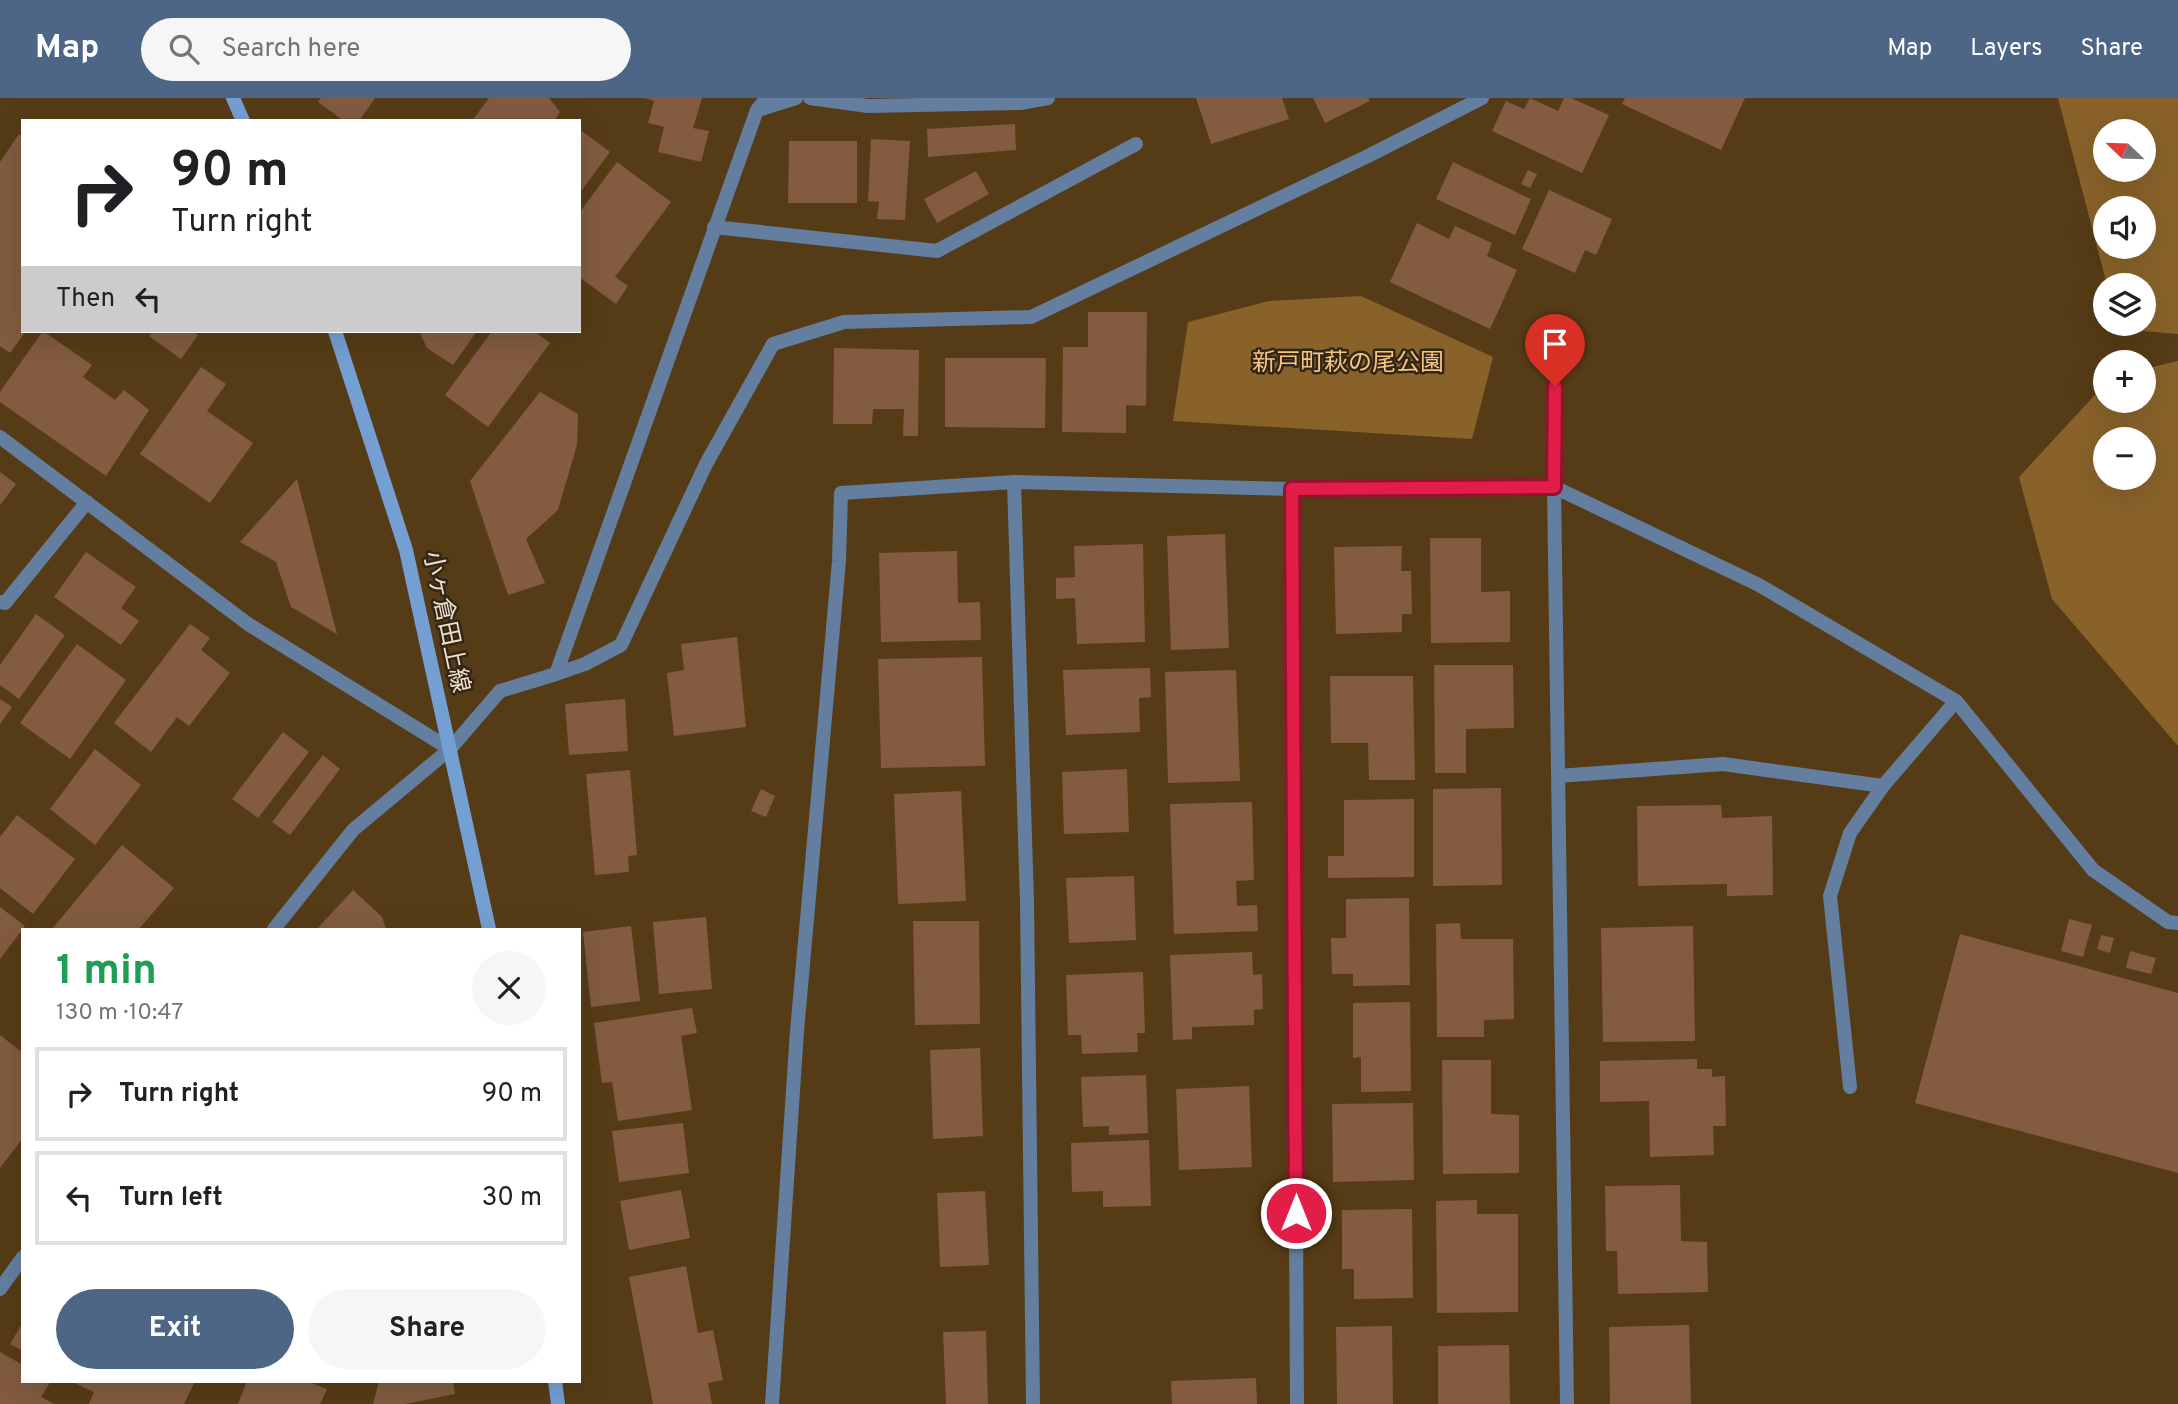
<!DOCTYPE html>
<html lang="en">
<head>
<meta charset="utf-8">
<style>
  :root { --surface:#fff; --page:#f6f6f6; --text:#202124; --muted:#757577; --line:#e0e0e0; --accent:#4e6685 }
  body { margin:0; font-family:Overpass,"Noto Sans JP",sans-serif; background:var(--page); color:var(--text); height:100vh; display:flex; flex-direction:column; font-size:26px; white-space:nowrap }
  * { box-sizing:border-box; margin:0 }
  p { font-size:23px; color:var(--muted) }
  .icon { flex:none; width:38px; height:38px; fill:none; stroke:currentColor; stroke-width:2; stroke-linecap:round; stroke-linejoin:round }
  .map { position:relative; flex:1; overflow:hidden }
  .drawer { position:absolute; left:21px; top:830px; width:560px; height:455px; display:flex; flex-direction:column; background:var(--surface); border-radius:0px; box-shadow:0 7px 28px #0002 }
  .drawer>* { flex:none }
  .banner { position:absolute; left:21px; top:21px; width:560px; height:214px; border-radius:0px; box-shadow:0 7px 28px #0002; background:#fff; color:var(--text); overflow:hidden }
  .needle { width:46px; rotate:293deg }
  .tools { position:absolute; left:2093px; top:21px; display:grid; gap:14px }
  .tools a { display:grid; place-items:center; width:63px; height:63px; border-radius:50%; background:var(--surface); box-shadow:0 7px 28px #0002; font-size:35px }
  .pin { position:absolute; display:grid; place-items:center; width:60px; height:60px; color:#fff; margin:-72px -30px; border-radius:50% 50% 50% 0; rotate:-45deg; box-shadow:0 0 7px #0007 }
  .pin .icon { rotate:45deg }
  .me { position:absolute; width:77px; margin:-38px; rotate:0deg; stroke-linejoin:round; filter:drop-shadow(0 0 5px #0008) }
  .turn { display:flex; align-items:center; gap:24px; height:147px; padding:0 35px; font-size:32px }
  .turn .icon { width:91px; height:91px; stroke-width:2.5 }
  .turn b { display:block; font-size:49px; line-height:60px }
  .then { display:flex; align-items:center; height:66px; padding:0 35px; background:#0003; gap:14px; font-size:26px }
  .round { display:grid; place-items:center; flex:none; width:74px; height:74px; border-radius:37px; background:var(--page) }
  .overview { display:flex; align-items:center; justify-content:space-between; height:119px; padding:0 35px }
  h1 { font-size:42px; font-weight:700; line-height:52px; color:#1e9e55 }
  .cta { display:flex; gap:14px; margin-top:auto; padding:14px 35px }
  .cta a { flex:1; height:80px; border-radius:42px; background:var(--accent); color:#fff; font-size:28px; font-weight:700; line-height:80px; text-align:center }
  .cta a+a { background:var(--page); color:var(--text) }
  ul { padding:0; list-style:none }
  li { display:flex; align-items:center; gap:21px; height:94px; margin:0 14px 10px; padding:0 21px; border:4px solid var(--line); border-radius:0px }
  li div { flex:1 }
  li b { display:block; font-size:26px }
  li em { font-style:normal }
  header { display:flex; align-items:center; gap:42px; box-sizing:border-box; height:98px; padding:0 35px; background:var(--accent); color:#fff }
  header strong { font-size:33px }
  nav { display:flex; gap:38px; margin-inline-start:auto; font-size:24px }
  .search { width:490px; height:63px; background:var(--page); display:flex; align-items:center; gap:18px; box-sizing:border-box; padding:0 24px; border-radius:38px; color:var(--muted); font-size:26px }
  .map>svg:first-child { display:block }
  .green { fill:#89622a; fill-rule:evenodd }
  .building { fill:#825b41 }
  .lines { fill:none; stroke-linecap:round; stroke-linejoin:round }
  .lane { stroke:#637e9f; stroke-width:14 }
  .street { stroke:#637e9f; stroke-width:14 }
  .secondary { stroke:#749fd3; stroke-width:14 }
  .route-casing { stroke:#92132f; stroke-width:18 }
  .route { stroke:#e11d48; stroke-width:12 }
  .labels { text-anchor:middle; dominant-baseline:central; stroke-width:5; stroke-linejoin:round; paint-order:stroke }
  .park-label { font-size:24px; fill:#f5c584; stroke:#322616 }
  .street-label { font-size:24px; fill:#f0e0cc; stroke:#322616 }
</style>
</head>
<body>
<header>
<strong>Map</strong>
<div class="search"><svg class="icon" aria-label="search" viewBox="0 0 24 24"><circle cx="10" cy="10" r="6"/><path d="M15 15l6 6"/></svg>Search here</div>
<nav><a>Map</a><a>Layers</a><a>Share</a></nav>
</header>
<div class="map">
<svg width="2178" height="1306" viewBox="0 0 2178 1306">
  <rect width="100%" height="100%" fill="#563c16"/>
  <!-- green -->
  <path class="green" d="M2058,0H2178V236L2118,231L2117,226H2144V187H2107ZM2105,33H2144V72H2105ZM2105,110H2144V149H2105Z
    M1361,198L1493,259L1472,341L1173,323L1188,224L1269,203Z
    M2178,263V648L2052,501L2019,379L2105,286V303H2144V271ZM2105,341H2144V380H2105Z"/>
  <!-- building -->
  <path class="building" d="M321,0H375L359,23H338L340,20L318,4Z
    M489,0H549L560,14L554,23H472Z
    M645,0H702L693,30L709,33L701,64L658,54L664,29L648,25L654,3Z
    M1196,0H1282L1289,21L1211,46Z
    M1313,0H1368L1370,3L1325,25Z
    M1530,0L1558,13L1564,0H1571L1609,17L1582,75L1492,33L1506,3L1524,11Z
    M1625,0H1745L1721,52L1622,6Z
    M1015,26L1016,52L928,59L927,31Z
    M579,31L610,54L579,96Z
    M19,36L23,39V233H26L10,255L0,248V64Z
    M871,41L910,43L905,122L877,121L879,104L868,103Z
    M789,43H857V105H788Z
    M617,64L671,104L615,179L628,188L616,206L579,179V115Z
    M1453,64L1531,101L1515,137L1436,101Z
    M1528,72L1537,76L1530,90L1521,86Z
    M976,73L989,96L937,125L924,101Z
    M1549,92L1612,121L1596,157L1585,152L1575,175L1522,151Z
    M1417,125L1449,141L1455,128L1492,145L1487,158L1517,172L1490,231L1390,184Z
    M1088,214H1147L1146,308L1126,307V335L1062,334L1063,249H1088Z
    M43,233L92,267L83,279L115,302L124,292L149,312L106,378L0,304V294Z
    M153,233H192L198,237L181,261L149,238Z
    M419,233H477L453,267L427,250Z
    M492,233H534L550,245L488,329L445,297Z
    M834,250L919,252L918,338H903L904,311H873L872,326H833Z
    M945,260H1046L1045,330L945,329Z
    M201,269L226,286L207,313L253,345L210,405L140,356Z
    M540,294L578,316L577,347L558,412L526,441L545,485L508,497L470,383Z
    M0,374L16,386L0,407Z
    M297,381L337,536L291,509L276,464L240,444Z
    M1225,436L1229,550L1171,552L1167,438Z
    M1430,440H1481V494L1510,493V544L1431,545Z
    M1143,446L1145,544L1077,546L1075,500L1056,501V480L1075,479L1074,448Z
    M1402,448L1401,473H1411L1412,516H1402V534L1336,536L1334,449Z
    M957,453L958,505L980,504L981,542L881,544L879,455Z
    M86,454L136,489L121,510L139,523L121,547L54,499Z
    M36,516L65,537L19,601L0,587V567Z
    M190,526L210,540L201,552L230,575L189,628L177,619L151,654L114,625Z
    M737,539L746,629L674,638L667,575L684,572L681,546Z
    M77,546L126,582L70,661L20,625Z
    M982,559L985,668L881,670L878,561Z
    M1434,567H1513L1514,630L1466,631V675H1435Z
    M1150,570L1151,599L1139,600L1140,634L1066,637L1063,572Z
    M1236,572L1240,683L1168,685L1165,574Z
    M1330,578H1413L1415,682H1369L1368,645H1331Z
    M0,601L12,609L0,626Z
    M625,601L628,653L569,657L565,606Z
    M283,634L309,654L258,720L232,701Z
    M95,651L141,687L95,747L50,711Z
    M323,657L340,671L290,737L272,724Z
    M1127,671L1129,734L1064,736L1062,674Z
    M630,672L637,757L628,758L629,774L595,777L586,676Z
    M1501,690L1502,787L1433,788V691Z
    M761,691L775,698L766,719L751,713Z
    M961,693L966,803L898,806L894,696Z
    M1414,701V779L1328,780V758H1344V702Z
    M1252,704L1254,782L1236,783L1237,808L1257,807L1258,833L1174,836L1170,706Z
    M1721,707L1722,720L1772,718L1773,797L1727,798V786L1638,788L1637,708Z
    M17,717L75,761L33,816L0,790V739Z
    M122,747L174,790L139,831H52Z
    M1134,778L1136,842L1069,845L1066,780Z
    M353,792L382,819L386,831H317Z
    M1409,800L1410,887L1353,888V876H1332L1331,840H1346V801Z
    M0,809L25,828L0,861Z
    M706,819L712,891L659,896L653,824Z
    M2069,821L2092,827L2083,859L2061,853Z
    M913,823H979L980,926L915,927Z
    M1460,825L1461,841H1513L1514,921L1484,922V939H1437L1436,826Z
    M631,828L640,903L591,909L583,834Z
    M1693,828L1695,943L1603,944L1601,830Z
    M1960,836L2178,895V1075L1915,1005Z
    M2101,837L2114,840L2110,855L2097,851Z
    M2130,853L2156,860L2151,876L2126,870Z
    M1252,854L1253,877L1262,876L1263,911L1254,912V927L1192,929V941L1173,942L1170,857Z
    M1143,874L1145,935H1137L1138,954L1082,956L1081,937H1068L1066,877Z
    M1410,904L1411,993L1361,994V959L1353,960V905Z
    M692,910L697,935L681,938L692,1012L618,1023L612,984L602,985L594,925Z
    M0,937L23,955V1040L0,1070Z
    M980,950L983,1038L933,1041L930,952Z
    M1697,961V971H1712V979L1725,978L1726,1028H1713L1714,1057L1650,1059L1649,1003L1600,1004V963Z
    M1442,962H1491V1016L1519,1017V1075L1443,1076Z
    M1146,977L1148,1035L1109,1037V1028L1083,1029L1081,979Z
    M1249,988L1252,1069L1179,1072L1176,991Z
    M1413,1005L1414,1082L1333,1084L1332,1006Z
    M683,1025L689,1075L619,1084L612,1033Z
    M1149,1042L1151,1108L1103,1109V1093L1072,1094L1071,1045Z
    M1680,1087L1681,1143L1707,1144L1708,1194L1618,1196L1617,1153H1606L1605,1088Z
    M681,1092L690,1140L629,1152L620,1103Z
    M985,1093L989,1167L940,1169L937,1095Z
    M1477,1102V1116H1518V1214L1437,1215L1436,1103Z
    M1412,1111L1413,1200L1354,1201V1171H1342V1112Z
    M686,1168L698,1235L713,1232L723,1282L708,1285L712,1306H653L629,1179Z
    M23,1224V1253L10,1246Z
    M1689,1227L1691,1306H1610L1609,1229Z
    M1392,1228L1393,1306H1337L1336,1229Z
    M986,1233L988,1306H946L943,1234Z
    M1509,1247L1510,1306H1438V1248Z
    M0,1254L23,1267V1283H51L41,1299L54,1306H0Z
    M1256,1280L1257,1306H1172L1171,1283Z
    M70,1283H195L184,1306H89L94,1294Z
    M247,1283H306L327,1291L320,1306H238Z
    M379,1283H453L455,1296L405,1306H373Z"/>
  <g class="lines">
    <!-- lane -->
    <path class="lane" d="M1850,989L1830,798L1850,735L1883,688"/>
    <!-- street -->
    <path class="street" d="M810,0L868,8L1020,5L1048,0
      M758,12L796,0
      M714,129L937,153L1136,46
      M1555,288L1554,389L1567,1306
      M0,339L248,526L450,651
      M1014,384L1027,804L1033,1306
      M1292,391L1297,1306
      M0,504L5,505L87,404
      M556,576L585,566L621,547L706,366L773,246L844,224L1031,219L1368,58L1482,0
      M1558,678L1723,666L1883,688L1956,603
      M274,831L353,732L450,651L500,593L556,576L757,12L767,0
      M0,1191L23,1159
      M772,1306L797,933L839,463L841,395L1014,384L1292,391L1554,389L1759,487L1956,603L2093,772L2168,824L2178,825"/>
    <!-- secondary -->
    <path class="secondary" d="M233,0L243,23
      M335,233L406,452L489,831
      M555,1283L558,1306"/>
  </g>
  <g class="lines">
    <!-- route casing -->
    <g class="route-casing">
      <path id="route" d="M1296,1115L1292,391L1554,389L1555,288"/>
    </g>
    <!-- route -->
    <use href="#route" class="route"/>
  </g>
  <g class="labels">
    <!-- park labels -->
    <g class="park-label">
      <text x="1348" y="266">新戸町萩の尾公園</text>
    </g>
    <!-- street labels -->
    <g class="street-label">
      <text transform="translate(445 524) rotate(78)">小ヶ倉田上線</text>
    </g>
  </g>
</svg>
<div class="tools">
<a><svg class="needle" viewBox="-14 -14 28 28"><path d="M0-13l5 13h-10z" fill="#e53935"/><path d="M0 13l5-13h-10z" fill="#757577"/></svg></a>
<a><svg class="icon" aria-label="sound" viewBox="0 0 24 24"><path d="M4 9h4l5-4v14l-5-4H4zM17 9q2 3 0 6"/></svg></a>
<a><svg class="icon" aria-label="layers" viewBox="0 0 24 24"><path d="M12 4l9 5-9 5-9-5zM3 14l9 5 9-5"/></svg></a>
<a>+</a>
<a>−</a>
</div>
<div class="pin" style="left:1555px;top:288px;background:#d93025"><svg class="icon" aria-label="arrive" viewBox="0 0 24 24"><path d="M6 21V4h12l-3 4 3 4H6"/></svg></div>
<svg class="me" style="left:1296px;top:1115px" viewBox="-20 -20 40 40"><circle r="17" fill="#e11d48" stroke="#fff" stroke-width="3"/><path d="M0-11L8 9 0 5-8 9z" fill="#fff"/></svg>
<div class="banner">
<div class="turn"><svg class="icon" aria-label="right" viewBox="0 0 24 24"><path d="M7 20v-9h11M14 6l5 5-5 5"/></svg><div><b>90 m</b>Turn right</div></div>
<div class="then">Then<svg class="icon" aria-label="left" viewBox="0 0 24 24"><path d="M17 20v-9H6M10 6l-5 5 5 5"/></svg></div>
</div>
<section class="drawer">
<div class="overview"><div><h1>1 min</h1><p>130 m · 10:47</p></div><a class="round"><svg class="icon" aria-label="close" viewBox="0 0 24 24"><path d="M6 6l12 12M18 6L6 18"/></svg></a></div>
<ul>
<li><svg class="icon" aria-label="right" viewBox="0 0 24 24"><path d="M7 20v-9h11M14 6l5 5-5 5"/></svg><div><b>Turn right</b></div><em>90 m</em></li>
<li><svg class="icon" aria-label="left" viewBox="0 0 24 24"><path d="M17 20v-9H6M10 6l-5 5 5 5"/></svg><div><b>Turn left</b></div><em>30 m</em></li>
</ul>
<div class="cta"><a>Exit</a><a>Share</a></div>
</section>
</div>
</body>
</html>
